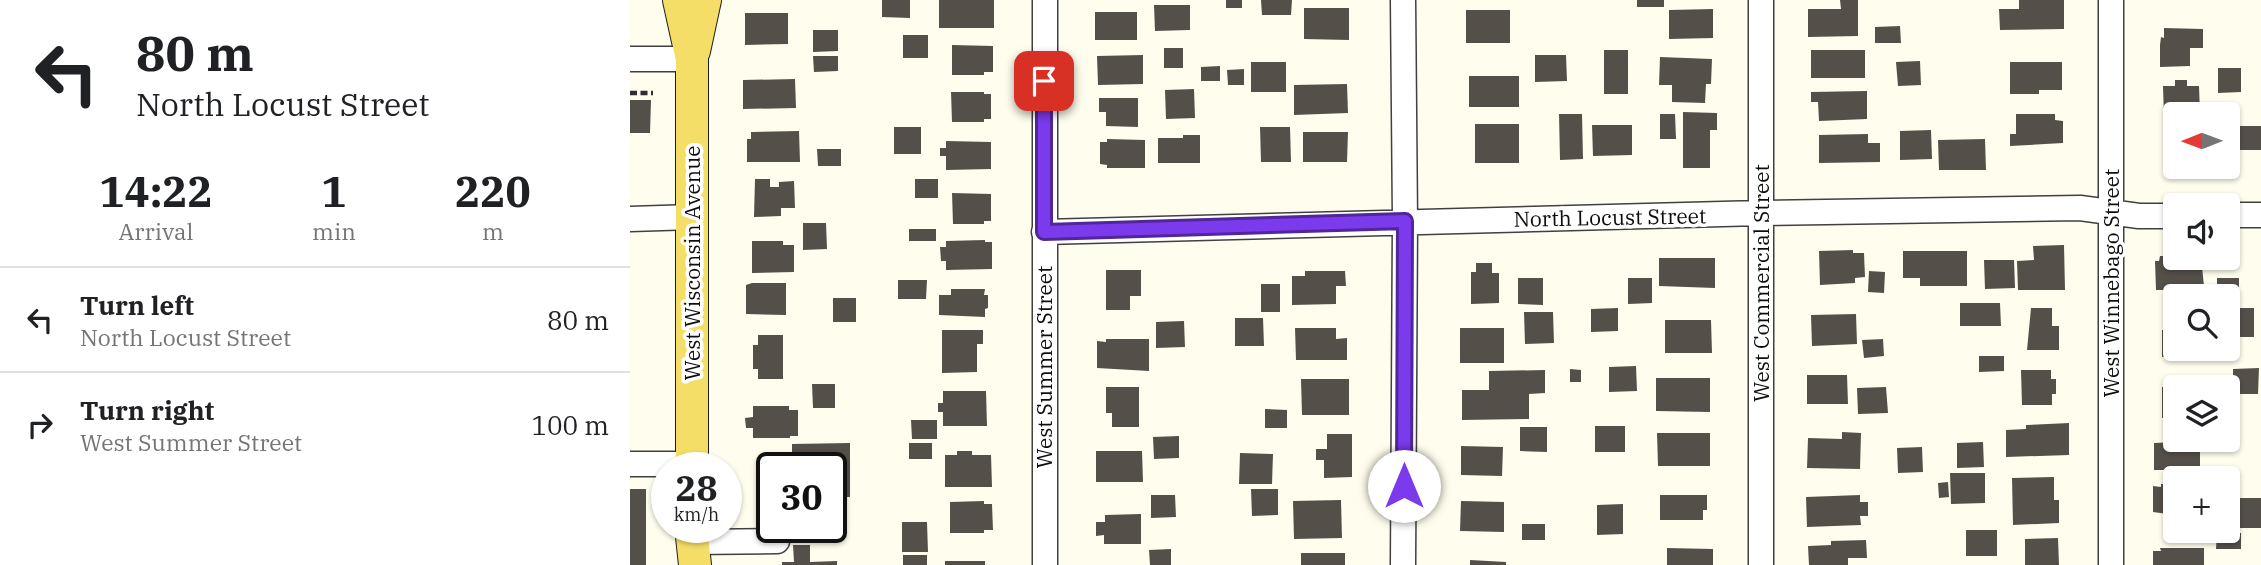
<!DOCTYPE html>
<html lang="en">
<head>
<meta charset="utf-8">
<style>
  :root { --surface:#fff; --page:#f6f6f6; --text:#202124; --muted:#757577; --line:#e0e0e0 }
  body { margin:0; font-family:"IBM Plex Serif",serif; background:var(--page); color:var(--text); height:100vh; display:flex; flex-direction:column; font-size:26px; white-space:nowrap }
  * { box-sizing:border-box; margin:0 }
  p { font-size:23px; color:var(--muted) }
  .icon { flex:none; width:38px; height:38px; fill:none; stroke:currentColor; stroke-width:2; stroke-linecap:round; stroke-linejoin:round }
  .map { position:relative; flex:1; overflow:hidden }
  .details { display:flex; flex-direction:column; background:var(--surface); width:630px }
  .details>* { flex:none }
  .guide { background:#fff; color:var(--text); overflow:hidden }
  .needle { width:46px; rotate:269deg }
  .controls { position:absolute; left:1533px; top:102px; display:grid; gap:14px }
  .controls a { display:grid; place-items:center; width:77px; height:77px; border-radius:7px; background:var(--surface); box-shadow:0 2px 5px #0004; font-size:35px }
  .speed { position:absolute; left:21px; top:452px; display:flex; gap:14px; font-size:35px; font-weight:700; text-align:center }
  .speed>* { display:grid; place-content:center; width:91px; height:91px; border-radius:50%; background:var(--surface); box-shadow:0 2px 5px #0004; line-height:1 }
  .speed small { font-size:18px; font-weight:400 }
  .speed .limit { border:4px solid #111; border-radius:10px; background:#fff; color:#111 }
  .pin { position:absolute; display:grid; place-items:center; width:60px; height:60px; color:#fff; margin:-30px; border-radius:14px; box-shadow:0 4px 10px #0006 }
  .me { position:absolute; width:77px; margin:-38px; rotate:0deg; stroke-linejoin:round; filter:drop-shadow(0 0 5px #0008) }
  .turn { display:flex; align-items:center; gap:24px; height:147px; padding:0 21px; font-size:32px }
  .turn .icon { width:91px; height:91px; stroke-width:2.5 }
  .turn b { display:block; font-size:49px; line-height:60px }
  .eta { display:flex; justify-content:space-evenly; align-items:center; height:119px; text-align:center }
  .eta b { font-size:42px; font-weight:700; line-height:49px }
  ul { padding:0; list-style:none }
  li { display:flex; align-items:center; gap:21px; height:105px; padding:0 21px; border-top:2px solid var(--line) }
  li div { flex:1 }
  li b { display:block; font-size:26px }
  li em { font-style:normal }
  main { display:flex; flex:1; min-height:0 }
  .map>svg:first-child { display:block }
  .building { fill:#554f4a }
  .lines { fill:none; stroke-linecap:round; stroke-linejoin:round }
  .minor-casing { stroke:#404040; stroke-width:27 }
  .major-casing { stroke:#1e1e1e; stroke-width:34 }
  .path { stroke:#2f2f2f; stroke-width:4.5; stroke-dasharray:7 3.5; stroke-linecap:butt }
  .minor { stroke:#fff; stroke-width:24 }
  .major { stroke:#f5de67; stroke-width:32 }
  .route-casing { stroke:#51269a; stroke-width:18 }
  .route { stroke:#7c3aed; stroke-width:12 }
  .labels { text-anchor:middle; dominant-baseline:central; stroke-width:7; stroke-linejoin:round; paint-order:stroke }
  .street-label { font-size:21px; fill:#0d0d0d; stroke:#fff }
</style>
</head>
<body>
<main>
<section class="details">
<div class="guide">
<div class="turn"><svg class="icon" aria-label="left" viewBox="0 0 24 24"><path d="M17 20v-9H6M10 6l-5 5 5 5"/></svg><div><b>80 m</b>North Locust Street</div></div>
</div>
<div class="eta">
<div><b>14:22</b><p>Arrival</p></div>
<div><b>1</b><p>min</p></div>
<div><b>220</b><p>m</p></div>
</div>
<ul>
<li><svg class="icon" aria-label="left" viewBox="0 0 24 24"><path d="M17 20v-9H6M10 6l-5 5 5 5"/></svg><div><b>Turn left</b><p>North Locust Street</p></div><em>80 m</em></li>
<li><svg class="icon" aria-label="right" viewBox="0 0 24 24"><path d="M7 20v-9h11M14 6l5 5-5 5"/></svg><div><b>Turn right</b><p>West Summer Street</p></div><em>100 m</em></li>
</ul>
</section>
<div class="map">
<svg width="1631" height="565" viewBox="0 0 1631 565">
  <rect width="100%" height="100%" fill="#fffded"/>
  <!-- building -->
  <path class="building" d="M252,0H280V18L252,17Z
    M309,0H364V28H309Z
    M596,0H612V8H596Z
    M631,0H662L661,15H632Z
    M1007,0H1034V7H1007Z
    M1210,0H1228V36L1178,37V9H1211Z
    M1389,0H1434V29L1370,30L1369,9H1389Z
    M524,5H560V30L525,31Z
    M674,8H719V40L674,39Z
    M1083,9V38L1039,39V10Z
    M836,10H880V43H836Z
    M465,12H507V40H465Z
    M115,13H158V44L115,45Z
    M1270,26L1271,43H1245V27Z
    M1534,28L1573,29V48H1560V66L1530,67V45L1531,37L1534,38Z
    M183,30H208V51L183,52Z
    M273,35H298V58H273Z
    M322,45L363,46V72H354V75H322Z
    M534,48H553V68H534Z
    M974,50H998V94H974Z
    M1181,50H1235V78H1181Z
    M513,55V84L468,85L467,56Z
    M905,55H936L937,81L905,82Z
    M183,56H208V71L184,72Z
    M1030,57L1082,59L1081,84H1076L1075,103L1042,102V85H1029Z
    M1290,61L1291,85L1268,86L1266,62Z
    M621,62H656V92H621Z
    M1380,62H1432V90H1409V94H1380Z
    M590,66V81H571V67Z
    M1588,68H1611V92L1588,93Z
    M614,69V85H598L597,70Z
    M839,76H889V107H839Z
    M165,79L166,108L113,109V80Z
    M1545,80H1557V86H1569L1570,114H1545V119H1534L1533,86H1545Z
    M717,84L718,113L664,115V85Z
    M564,89L565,118L536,119L535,90Z
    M1237,91V119L1189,121L1188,102H1181V92Z
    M321,92H354V94H361V119H354V122H322Z
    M469,98H508V127L476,126V112H469Z
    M0,100H21L20,133H0Z
    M1053,112L1087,113V130H1080V168H1053Z
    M929,114H952L953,159L930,160Z
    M1030,114H1045L1046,139H1030Z
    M1386,114H1425V120L1433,121V143L1380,146V134H1386Z
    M845,124H889V163H845Z
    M962,125H1002V155L963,156Z
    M1609,126H1631V150H1609Z
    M264,127H291V154H264Z
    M630,127H660L661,162H631Z
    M1301,130L1302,159L1270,160V131Z
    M169,131L170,162H117V139H121V132Z
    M673,132H718L717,162H673Z
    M1238,134V143H1250V162L1189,163V135Z
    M553,135H570V163H528V138H553Z
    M477,139L515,140V168H477V165L470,164V142H477Z
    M1355,139L1356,170H1309L1308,140Z
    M316,141L361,142V169L316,170V156H310V148H316Z
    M1535,148H1545V167H1535Z
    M187,149H211V166H188Z
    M1550,166H1569V173H1550Z
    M125,179H140V187H149V182L164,181L165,208H151V216L124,217Z
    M285,179H308V198H285Z
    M322,193L361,194V221H354V224H323Z
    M173,223H196L197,249L173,250Z
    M279,229H306V241H279Z
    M355,240V242H362V269L316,270V261H311L310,247H316V241Z
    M122,241H153V245H164V272L122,273Z
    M1434,245L1435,290H1388L1387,261L1404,260L1403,246Z
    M1223,250V253H1234L1235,277L1225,278V283L1190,285L1189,251Z
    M1273,251H1337V286H1290V278H1273Z
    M1530,256H1538V261H1552V257H1571L1574,286H1559V290H1526L1525,261H1529Z
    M1029,258H1085V288L1029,286Z
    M1354,260H1384L1385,288L1355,289Z
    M846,263H862V273H869V303L841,304V272H846Z
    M476,270H511V296H500V310H476Z
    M675,271H715L716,286H706V304L662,305V276H675Z
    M1239,271L1255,272L1254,293L1238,292Z
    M888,278H913V305L888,304Z
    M998,278H1022V303L998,304Z
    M1587,278H1609V302H1598V296H1587Z
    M268,280H297L296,299H268Z
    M122,283H156V315L116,314V285Z
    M631,284H650V312H631Z
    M321,289H355L354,295H358V308L355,309V317L309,315V295H321Z
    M203,298H226V322H203Z
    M1330,303H1370L1371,326H1330Z
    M988,308V331L961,332V309Z
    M1401,308H1422V326H1429V350H1397Z
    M1598,308H1624V337H1598Z
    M894,312H923L924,343L895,344Z
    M1226,314L1227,344L1182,346L1181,315Z
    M605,318H633L634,346H605Z
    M1035,320H1081L1082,353H1035Z
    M554,321L555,347L526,348V322Z
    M1537,322H1545V348H1567V357H1532V330H1537Z
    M665,328H706V339L717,338V360H666Z
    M830,328H874V363H830Z
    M312,330H353V344H347V372L312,373Z
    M128,335H153V379H128V369H123V345H128Z
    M476,339H519V371L467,368V341L476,342Z
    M1253,339L1254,356L1234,358L1232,340Z
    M1349,356H1374V371L1349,372Z
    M1006,366L1007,391L979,392V367Z
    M1629,368L1628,394H1603V369Z
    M940,369L951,370V382H940Z
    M915,370V393L899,394V419L832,420V390H859V371Z
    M1391,370H1421V379H1426V394H1422V405H1392Z
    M1177,375H1217L1218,404H1177Z
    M1026,378H1080V412L1026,411Z
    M671,379H719V415H672Z
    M182,384H205V408H183Z
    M476,387H509V427H482V413H476Z
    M1256,387L1258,413L1228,414L1227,388Z
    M1532,387H1545V417L1532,418Z
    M313,391H356L357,426H313V412H308V403H313Z
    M123,406H159V410H168V436H160V438H123V428H116L115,418L123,417Z
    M635,409L657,410V428H635Z
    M281,420H307V439H282Z
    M1439,423V455L1376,457V430L1396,429V425Z
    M965,426H995V452H965Z
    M890,427H917V452L890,451Z
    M1212,432L1231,433L1230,469L1177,468L1178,438L1212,439Z
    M1027,433H1080V466H1028Z
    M697,434H722V477L694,478V460H686V449H697Z
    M549,436V458L524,459L523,437Z
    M1570,441V470H1524V443Z
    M1353,442L1354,467L1327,468V443Z
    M220,443V497H201V467H158L154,463L162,455V444Z
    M279,443H302V459H279Z
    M831,446L873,447L872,476L831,475Z
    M1292,447L1293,472L1268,473L1267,448Z
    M327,451H342V455H361L362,487H315V455H327Z
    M466,451H512L513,482H466Z
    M610,453L643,454L642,484H609Z
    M1320,473H1355V503L1321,504Z
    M1424,477V500H1429V523L1383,525L1382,478Z
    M1318,482L1319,497L1309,498L1308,483Z
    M1531,484H1545V515L1523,512V486L1531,487Z
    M0,489H16V565H0Z
    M621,489H648V515L622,516Z
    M521,495H545L546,517L521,518Z
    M1030,495H1077V510H1073V520H1030Z
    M1230,495V502H1238V516H1230L1231,525L1177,527L1176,497Z
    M1608,498H1631V528H1608Z
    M711,500L712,538L664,539L663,501Z
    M354,501V504H362L363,530H354V533H320V502Z
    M831,501L874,502V532L830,531Z
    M993,504V534L967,535V505Z
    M511,514V544H474V535L466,536V522H475V515Z
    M272,522H297L298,552H272Z
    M892,524H915V540H892Z
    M1336,530H1367V556H1336Z
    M1587,533H1611V549H1586Z
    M1428,538L1429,565H1395V539Z
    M1236,540L1237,558H1218V565H1179L1178,546L1201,545V541Z
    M163,545H180V562L207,561V565H152V562H164Z
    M1037,548L1083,549V565H1037Z
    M1530,548H1574V565H1523V551H1531Z
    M541,549V565H520L519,550Z
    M671,553H715V565H671Z
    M273,555H297V565H273Z
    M840,560L876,562V565H840Z
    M315,561H355V565H315Z"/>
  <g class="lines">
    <!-- minor casing -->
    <g class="minor-casing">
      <path id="minor" d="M415,0V565
        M773,0L775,221L773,565
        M1131,0V565
        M0,59H62
        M1598,215H1631
        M0,219L63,217
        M414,232L1130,213L1450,208L1509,216H1545
        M0,464H62
        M61,542L147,541
        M1481,565V0"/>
    </g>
    <!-- major casing -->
    <g class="major-casing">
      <path id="major" d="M49,0L62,59V467
        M64,51L75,0
        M61,527L65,565"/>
    </g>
    <!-- path -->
    <path class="path" d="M0,93H23"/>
    <!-- minor -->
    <use href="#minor" class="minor"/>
    <!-- major -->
    <use href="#major" class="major"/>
  </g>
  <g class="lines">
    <!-- route casing -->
    <g class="route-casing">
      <path id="route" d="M414,81V232L775,221L774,486"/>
    </g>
    <!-- route -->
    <use href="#route" class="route"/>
  </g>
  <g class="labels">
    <!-- street labels -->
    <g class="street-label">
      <text transform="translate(980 217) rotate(-1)">North Locust Street</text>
      <text transform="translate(62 263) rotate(-90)">West Wisconsin Avenue</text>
      <text transform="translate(1131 283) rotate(-90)">West Commercial Street</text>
      <text transform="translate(1481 283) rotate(-90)">West Winnebago Street</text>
      <text transform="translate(414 367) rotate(-90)">West Summer Street</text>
    </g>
  </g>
</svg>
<div class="controls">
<a><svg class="needle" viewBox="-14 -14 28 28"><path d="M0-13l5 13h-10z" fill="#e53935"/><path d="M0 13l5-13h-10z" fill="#757577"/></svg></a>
<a><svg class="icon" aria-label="sound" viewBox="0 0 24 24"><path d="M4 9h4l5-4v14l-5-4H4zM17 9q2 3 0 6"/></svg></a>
<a><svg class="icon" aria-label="search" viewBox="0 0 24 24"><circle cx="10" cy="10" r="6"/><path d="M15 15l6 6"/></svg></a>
<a><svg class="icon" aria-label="layers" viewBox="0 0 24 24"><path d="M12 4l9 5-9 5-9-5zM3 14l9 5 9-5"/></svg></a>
<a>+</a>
</div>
<div class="speed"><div>28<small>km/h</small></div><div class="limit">30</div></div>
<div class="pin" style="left:414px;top:81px;background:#d93025"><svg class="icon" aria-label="arrive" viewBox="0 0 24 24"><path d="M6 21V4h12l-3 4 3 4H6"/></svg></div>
<svg class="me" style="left:774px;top:486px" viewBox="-20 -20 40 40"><circle r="19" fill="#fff"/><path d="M0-13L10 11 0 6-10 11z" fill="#7c3aed"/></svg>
</div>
</main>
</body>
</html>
